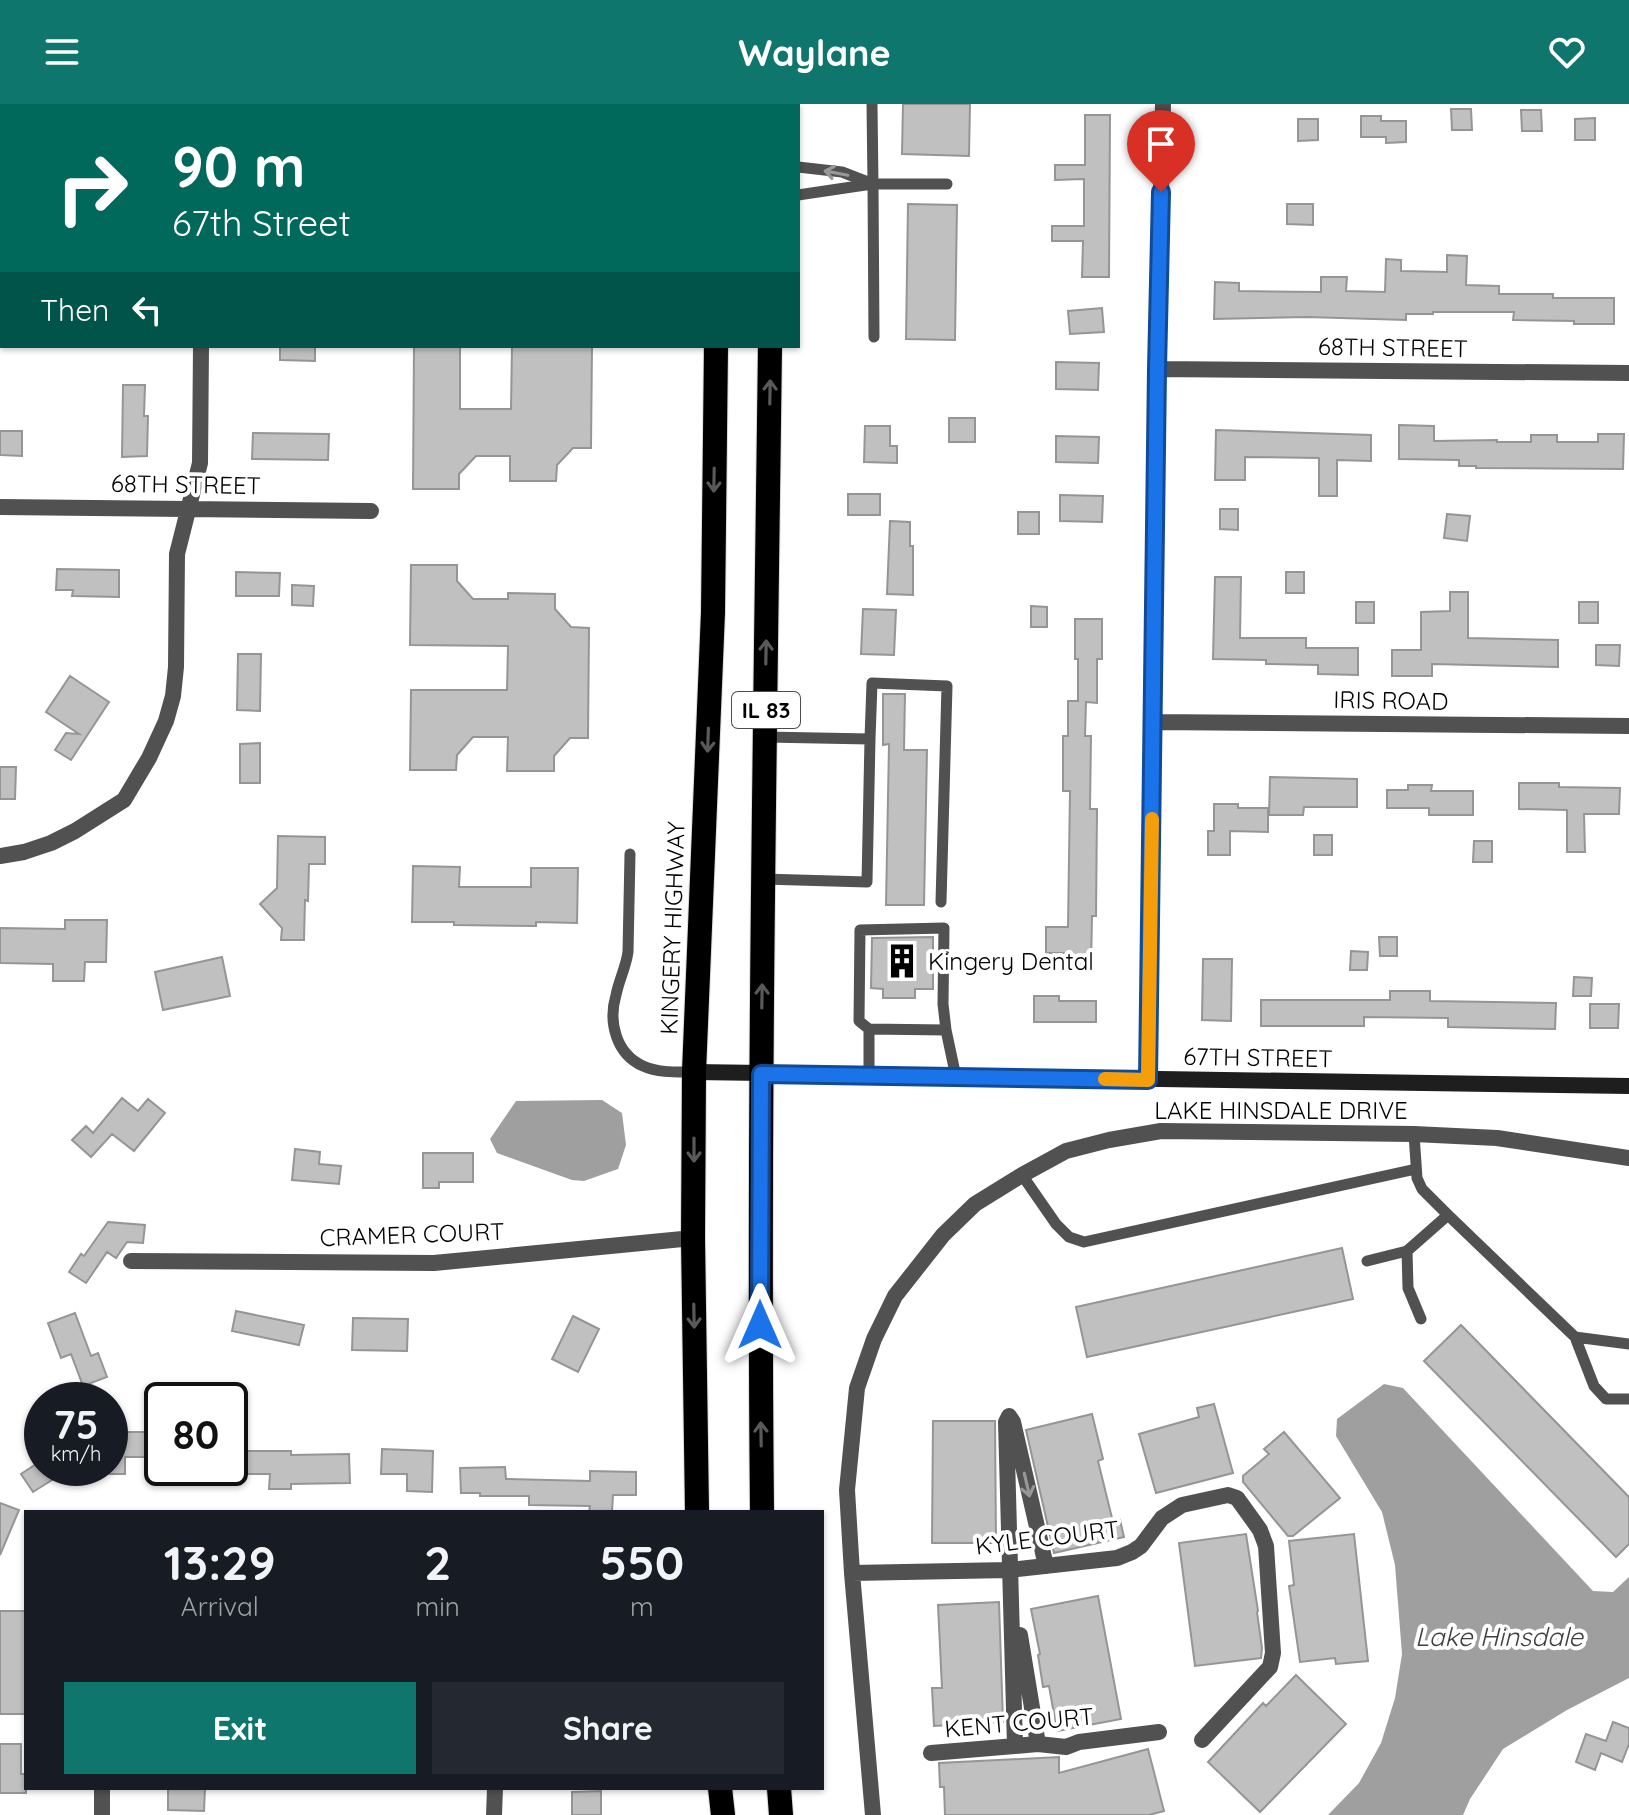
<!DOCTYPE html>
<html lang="en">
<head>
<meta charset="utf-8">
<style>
  :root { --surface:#171b24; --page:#242831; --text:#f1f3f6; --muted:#9ea1a6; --accent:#0f766e }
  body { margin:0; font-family:Quicksand,sans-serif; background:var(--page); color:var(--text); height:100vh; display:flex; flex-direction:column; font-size:30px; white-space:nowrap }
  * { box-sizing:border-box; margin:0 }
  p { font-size:26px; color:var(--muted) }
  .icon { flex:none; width:44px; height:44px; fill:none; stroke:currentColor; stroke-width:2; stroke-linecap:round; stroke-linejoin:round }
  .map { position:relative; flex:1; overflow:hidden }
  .sheet { position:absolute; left:24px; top:1406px; width:800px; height:280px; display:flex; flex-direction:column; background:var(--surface); border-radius:0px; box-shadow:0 2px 6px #0004 }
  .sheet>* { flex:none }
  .guide { position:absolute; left:0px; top:0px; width:800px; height:244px; box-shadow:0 2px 6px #0004; background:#00695c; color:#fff; overflow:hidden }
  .speed { position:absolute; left:24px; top:1278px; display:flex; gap:16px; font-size:40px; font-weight:700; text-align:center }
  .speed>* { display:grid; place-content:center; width:104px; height:104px; border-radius:50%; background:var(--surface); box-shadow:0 2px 6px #0004; line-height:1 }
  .speed small { font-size:20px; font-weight:400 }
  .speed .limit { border:4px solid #111; border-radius:12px; background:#fff; color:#111 }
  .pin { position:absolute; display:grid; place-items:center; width:68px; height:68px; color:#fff; margin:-82px -34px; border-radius:50% 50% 50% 0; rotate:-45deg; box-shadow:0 0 8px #0007 }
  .pin .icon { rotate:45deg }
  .me { position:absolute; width:88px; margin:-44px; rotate:0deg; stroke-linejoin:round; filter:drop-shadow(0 0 6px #0008) }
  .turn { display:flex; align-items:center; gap:28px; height:168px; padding:0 40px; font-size:36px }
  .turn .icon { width:104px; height:104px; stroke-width:2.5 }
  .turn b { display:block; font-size:56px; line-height:68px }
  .then { display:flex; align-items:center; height:76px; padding:0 40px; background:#0003; gap:16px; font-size:30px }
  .eta { display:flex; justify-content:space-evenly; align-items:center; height:136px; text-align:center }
  .eta b { font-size:48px; font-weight:700; line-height:56px }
  .action { display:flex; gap:16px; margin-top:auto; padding:16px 40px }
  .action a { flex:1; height:92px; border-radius:0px; background:var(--accent); color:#fff; font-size:32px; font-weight:700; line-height:92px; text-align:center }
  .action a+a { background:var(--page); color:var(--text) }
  header { display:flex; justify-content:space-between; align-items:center; height:104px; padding:0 40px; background:var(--accent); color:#fff; font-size:36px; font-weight:700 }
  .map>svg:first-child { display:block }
  .water { fill:#9f9f9f }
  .building { fill:#c0c0c0; stroke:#959595; stroke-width:2 }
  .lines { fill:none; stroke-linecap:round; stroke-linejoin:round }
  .highway-casing { stroke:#dbdbdb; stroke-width:26 }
  .lane { stroke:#515151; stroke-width:11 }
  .street { stroke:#515151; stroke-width:16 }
  .secondary { stroke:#1e1e1e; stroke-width:16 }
  .highway { stroke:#000; stroke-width:24 }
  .oneway { stroke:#979797 }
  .oneway2 { stroke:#595959 }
  .route-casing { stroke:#114b97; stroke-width:20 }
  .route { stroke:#1a73e8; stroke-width:14 }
  .slow { stroke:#f59e0b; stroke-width:14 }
  .labels { text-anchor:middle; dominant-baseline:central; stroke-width:8; stroke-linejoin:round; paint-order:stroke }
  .shield { fill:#fff; stroke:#4c4c4c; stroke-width:2 }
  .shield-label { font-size:22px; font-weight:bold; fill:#000 }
  .street-label { font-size:24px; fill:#000; stroke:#fff }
  .poi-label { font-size:24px; fill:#000; stroke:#fff; text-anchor:start }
  .water-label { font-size:26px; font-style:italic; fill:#404040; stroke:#fff }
</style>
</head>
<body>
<header><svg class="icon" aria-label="menu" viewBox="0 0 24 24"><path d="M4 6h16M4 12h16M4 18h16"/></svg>Waylane<svg class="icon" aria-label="heart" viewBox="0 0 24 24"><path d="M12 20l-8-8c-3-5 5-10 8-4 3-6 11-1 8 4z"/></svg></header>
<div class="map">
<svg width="1629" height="1711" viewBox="0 0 1629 1711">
  <rect width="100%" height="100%" fill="#fff"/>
  <!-- water -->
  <path class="water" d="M602,996L622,1009L626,1041L618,1065L584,1077L572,1076L497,1049L490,1035L516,997Z
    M1384,1280L1403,1284L1593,1487L1613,1488L1629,1473V1574L1567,1606L1503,1645L1470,1695L1463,1711H1328L1359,1679L1381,1639L1395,1594L1402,1550L1395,1461L1382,1408L1336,1332L1337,1315Z"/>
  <!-- building -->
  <path class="building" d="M903,0H970L969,52L902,50Z
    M1451,5H1471L1472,26H1452Z
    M1521,6H1541L1542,27H1522Z
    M1085,11H1110L1109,173H1082L1083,137H1052V122H1084V75L1055,76V61H1085Z
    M1361,12H1381V17H1406V38L1386,39V33H1361Z
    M1595,14V36H1575V15Z
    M1298,15H1318V36L1298,37Z
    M908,100L957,101L955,236L906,235Z
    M1287,100H1313V121L1287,120Z
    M1447,151L1467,152L1466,181L1499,182V190H1553V194H1614V220H1574V217L1513,216L1514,208H1433V210H1406V216L1307,213L1214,215L1215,178L1239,179V187L1321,188V173H1347L1346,187L1385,188L1386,155L1401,156V167L1447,168Z
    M1102,204L1104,228L1070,230L1068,207Z
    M280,242H315V257L280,256Z
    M414,242H460V305H511L512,242H592L591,344H573L557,361L556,377H510V352H476L459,370V385H413Z
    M1056,258L1099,259L1098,286L1056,285Z
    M123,281H145L144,312H148L147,352L122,353Z
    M949,314H975V338H949Z
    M1399,321L1434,322V337L1497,336V338H1531V331H1557V338H1598V330H1624L1623,365L1476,364V362H1459V356L1399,355Z
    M865,322H890V342H897V359L864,358Z
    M1216,326L1371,331V357L1337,356V392H1319V354L1245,353V376H1215Z
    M0,327H22V352L0,351Z
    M253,329L329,330L328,356L252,355Z
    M1056,332L1099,333L1098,359L1056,358Z
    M848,390H880V411H848Z
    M1060,391L1103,392L1102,418L1060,417Z
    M1220,405H1238V426L1220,425Z
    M1018,408H1039V430H1018Z
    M1447,410L1470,412L1467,437L1444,434Z
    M890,417L910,418V442H913V491L887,490Z
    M411,461H457V477L473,495H508V489L555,490V505L571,523L589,524L588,634H570L554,652V667H507L508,633H473L457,651L456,666H410L411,586H507L508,542L410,541Z
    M57,465L119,466V493L72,492L73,486H56Z
    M236,468L280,469L279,492H236Z
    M1286,468H1304V489H1286Z
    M1215,473H1241L1240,534H1306V544H1358V571L1318,570V561L1266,560V556L1213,555Z
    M292,481L314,482L313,502L292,501Z
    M1450,488H1468V534L1558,536V563L1432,560V572H1392V546H1421V508L1450,507Z
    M1356,498H1374V519H1356Z
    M1579,498H1598V519H1579Z
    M1031,502L1047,503V523H1031Z
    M863,505L896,506L894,551L861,550Z
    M1075,515H1102V555H1097V599L1086,598L1085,632H1091L1090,705H1097L1096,812H1092L1091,863H1066L1067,849H1046V823H1068L1070,687H1063V632H1068V597H1078V555H1075Z
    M1596,541H1620L1619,562L1596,561Z
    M238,550H261L260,607L237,606Z
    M70,572L109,598L71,656L55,646L66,629L79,630L46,608Z
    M883,590H905L904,646H927L924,801H886L889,640L883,641Z
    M260,639V679H240V640Z
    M0,663H16L15,695H0Z
    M1270,673L1357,675V703H1304L1303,711H1269Z
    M1519,679H1559V683L1620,684L1619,710H1584L1585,748H1567V706L1519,705Z
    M1408,681H1432L1431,687H1473V711H1429V704H1387V686H1408Z
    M1214,700H1238V704H1268V728L1230,727V751H1208V727H1214Z
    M1314,731H1332V751H1314Z
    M278,732L325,733V760H309L308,797L305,796L304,836H281L282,824L260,800L277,784Z
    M1474,737H1492V758H1473Z
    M413,762L460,763L459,783H531V764H578L577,819L536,818V822L454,821V818H412Z
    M65,816H107L106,858H85L84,877H53V860L0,859V824L65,825Z
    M933,833V885H915V894H883V885L871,884L872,834Z
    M1379,833H1397V852H1380Z
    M1351,847L1368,848L1367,866H1350Z
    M222,853L230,892L163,906L155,868Z
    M1203,855H1232L1231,917L1202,916Z
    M1574,873L1592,874L1591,892H1573Z
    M1390,887H1430V897L1556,899L1555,925L1448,923V914L1364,913V922H1261V896H1390Z
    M1034,892H1059V897H1096V918H1034Z
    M1590,900H1619L1618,924H1590Z
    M122,994L138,1007L148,995L165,1009L134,1047L112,1030L91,1053L72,1036L86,1022L93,1029Z
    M295,1045L320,1048L319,1060L341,1062L339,1080L292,1076Z
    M423,1049H473V1078H439V1084H423Z
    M108,1118L145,1121L143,1139L127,1138L116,1154L107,1148L86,1179L69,1168L81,1150L84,1152Z
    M1342,1144L1353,1195L1087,1253L1076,1203Z
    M236,1207L304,1221L299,1241L232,1227Z
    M75,1209L91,1252L98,1249L107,1273L83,1282L71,1250L61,1254L48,1219Z
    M573,1212L599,1225L578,1268L552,1255Z
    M353,1214L408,1215L407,1247L352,1246Z
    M1461,1221L1629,1393V1440L1616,1453L1424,1257Z
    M1214,1300L1233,1369L1156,1389L1139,1330L1199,1313L1197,1304Z
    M1092,1310L1103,1355L1098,1357L1113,1418L1120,1416L1124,1433L1054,1449L1026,1326Z
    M933,1317H995L996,1439H932Z
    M125,1322V1328H150V1353H125V1370H110V1323Z
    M1284,1328L1340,1394L1293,1432H1288L1243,1378V1372L1269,1350L1264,1345Z
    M382,1345L433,1347L432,1388L407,1387V1370H381Z
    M243,1347H291V1351L349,1350L350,1379L291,1380V1385H269L270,1370H243Z
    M42,1356V1364H71L33,1388L21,1370Z
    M505,1363L506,1375L590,1377V1367L636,1368V1391H613L612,1408H589L590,1402L529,1401V1392H480V1389H461L460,1364Z
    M195,1364H219V1380H195Z
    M0,1399L19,1406L0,1451Z
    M1246,1430L1258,1507L1257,1508L1262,1544L1261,1554L1195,1562L1179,1439Z
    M1354,1430L1368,1557L1336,1560L1335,1554L1300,1558L1289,1482L1294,1481L1289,1437Z
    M1098,1492L1121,1615L1057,1627L1049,1582L1043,1583L1038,1551L1040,1550L1031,1505Z
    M999,1498L1003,1618L934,1622L932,1584H942L938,1501Z
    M0,1507H26L25,1610H0Z
    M1296,1571L1346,1620L1260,1708L1208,1658L1263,1599L1266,1602Z
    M1613,1618L1629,1624V1640L1622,1658L1601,1649L1595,1666L1576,1658L1586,1630L1606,1637Z
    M0,1640H21V1670H26V1689H0Z
    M1148,1645L1164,1707L1149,1711H945L944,1683H940L939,1659L1059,1653V1669Z
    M168,1684H205L204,1707L168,1706Z
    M601,1687V1711H572V1688Z"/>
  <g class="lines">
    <!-- highway casing -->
    <g class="highway-casing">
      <path id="highway" d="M718,2V0
        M774,2V0
        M697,1408L693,1134L694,968L713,508L716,242
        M762,1408C758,1019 765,631 770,242
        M720,1684L723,1711
        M779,1684L781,1711"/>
    </g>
    <!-- lane -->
    <path class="lane" d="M872,0L873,80H947
      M798,63L842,68L873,80
      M873,80L874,233
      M798,91L872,80
      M870,635L872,579L947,582L941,798
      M630,750L628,848C626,863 619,876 616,891C608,918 616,950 643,962C658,969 677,968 694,968
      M763,775L867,778L870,635L765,633
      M869,925L859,917L860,826L944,824L943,900L946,926
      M869,971V925L946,926L956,973
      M1414,1030L1417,1074L1422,1085L1448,1111L1575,1233L1629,1240
      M1022,1071L1056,1120L1069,1133L1084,1138L1416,1065
      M1407,1147L1408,1184L1421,1215
      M1367,1157L1407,1147L1448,1111
      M1575,1233L1594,1282L1606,1295H1629"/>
    <!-- street -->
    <path class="street" d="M0,121H2
      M1157,265L1629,269
      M0,403L371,407
      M1153,618L1629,622
      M0,752L24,748L51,739L75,727L124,696L149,654L166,617L173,592L176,563L177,450L200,359L201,242
      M1148,976L1157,265L1163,0
      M131,1157L434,1159L693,1134
      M852,1469L1009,1466L1117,1454L1132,1448L1141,1442L1162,1414L1182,1401L1228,1391L1237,1394L1260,1426L1266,1442L1273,1549L1270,1563L1202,1636
      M1020,1531L1038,1640
      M1015,1642L1006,1318L1009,1312L1013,1318L1046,1462
      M931,1649L1038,1640L1066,1643L1079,1638L1159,1628
      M102,1711V1684
      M494,1711L495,1684
      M873,1711L852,1469L847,1386L857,1284L874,1235L895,1192L943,1131L975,1100L1022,1071L1066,1047L1109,1036L1161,1027L1414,1030L1497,1034L1629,1054"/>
    <!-- secondary -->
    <path class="secondary" d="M694,968L1629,982"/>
    <!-- highway -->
    <use href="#highway" class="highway"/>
  </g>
  <!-- one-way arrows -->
  <defs><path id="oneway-shaft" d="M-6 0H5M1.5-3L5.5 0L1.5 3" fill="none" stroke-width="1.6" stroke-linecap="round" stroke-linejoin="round" transform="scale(2)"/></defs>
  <g class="oneway">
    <use href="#oneway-shaft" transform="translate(836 69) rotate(-169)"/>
    <use href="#oneway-shaft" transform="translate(1027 1381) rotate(77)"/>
  </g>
  <g class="oneway2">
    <use href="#oneway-shaft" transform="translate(770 288) rotate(-89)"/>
    <use href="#oneway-shaft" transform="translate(714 376) rotate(91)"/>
    <use href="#oneway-shaft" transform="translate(766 548) rotate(-89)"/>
    <use href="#oneway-shaft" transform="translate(708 636) rotate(92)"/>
    <use href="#oneway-shaft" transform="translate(762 892) rotate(-89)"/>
    <use href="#oneway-shaft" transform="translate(694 1046) rotate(90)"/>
    <use href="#oneway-shaft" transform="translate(694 1212) rotate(89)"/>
    <use href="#oneway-shaft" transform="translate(761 1330) rotate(-91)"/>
  </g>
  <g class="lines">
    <!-- route casing -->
    <g class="route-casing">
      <path id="route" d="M760,1221L761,970L1148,976L1157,265L1161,88"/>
    </g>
    <!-- route -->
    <use href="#route" class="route"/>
    <!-- slow -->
    <path class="slow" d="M1105,975L1148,976L1152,715"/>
  </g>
  <!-- icons -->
  <defs>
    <g id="building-bare" transform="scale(2.76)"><path d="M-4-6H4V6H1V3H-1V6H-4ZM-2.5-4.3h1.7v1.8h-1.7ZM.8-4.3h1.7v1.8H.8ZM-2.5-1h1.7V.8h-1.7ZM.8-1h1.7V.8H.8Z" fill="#000" stroke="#fff" stroke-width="2.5" paint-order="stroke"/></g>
  </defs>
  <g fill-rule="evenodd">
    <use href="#building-bare" x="902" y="857"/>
  </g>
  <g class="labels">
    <!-- shield labels -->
    <rect class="shield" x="732" y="588" width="68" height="36" rx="6"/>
    <g class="shield-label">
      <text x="766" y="606">IL 83</text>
    </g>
    <!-- street labels -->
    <g class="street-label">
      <text transform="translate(1393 243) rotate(1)">68TH STREET</text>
      <text transform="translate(186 380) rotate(1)">68TH STREET</text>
      <text transform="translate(1391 596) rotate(1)">IRIS ROAD</text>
      <text transform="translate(672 824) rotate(-88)">KINGERY HIGHWAY</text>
      <text transform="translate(1258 953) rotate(1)">67TH STREET</text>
      <text x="1281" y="1006">LAKE HINSDALE DRIVE</text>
      <text transform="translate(412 1130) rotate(-2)">CRAMER COURT</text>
      <text transform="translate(1047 1433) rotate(-7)">KYLE COURT</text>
      <text transform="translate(1019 1618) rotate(-5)">KENT COURT</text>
    </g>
    <!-- poi labels -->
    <g class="poi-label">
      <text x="928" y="857">Kingery Dental</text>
    </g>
    <!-- water labels -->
    <g class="water-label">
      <text x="1499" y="1532">Lake Hinsdale</text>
    </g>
  </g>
</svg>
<div class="speed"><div>75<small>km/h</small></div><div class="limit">80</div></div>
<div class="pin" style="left:1161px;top:88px;background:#d93025"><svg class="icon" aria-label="arrive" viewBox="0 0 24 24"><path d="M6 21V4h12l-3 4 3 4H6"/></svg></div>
<svg class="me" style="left:760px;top:1221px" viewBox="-20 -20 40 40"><path d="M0-17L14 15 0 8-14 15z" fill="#1a73e8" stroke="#fff" stroke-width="4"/></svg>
<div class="guide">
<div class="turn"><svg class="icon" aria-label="right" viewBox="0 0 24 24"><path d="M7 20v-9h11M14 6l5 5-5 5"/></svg><div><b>90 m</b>67th Street</div></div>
<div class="then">Then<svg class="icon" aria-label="left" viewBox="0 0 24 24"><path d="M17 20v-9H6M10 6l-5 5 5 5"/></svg></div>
</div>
<section class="sheet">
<div class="eta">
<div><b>13:29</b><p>Arrival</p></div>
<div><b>2</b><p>min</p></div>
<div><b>550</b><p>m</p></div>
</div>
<div class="action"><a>Exit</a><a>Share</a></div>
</section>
</div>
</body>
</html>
